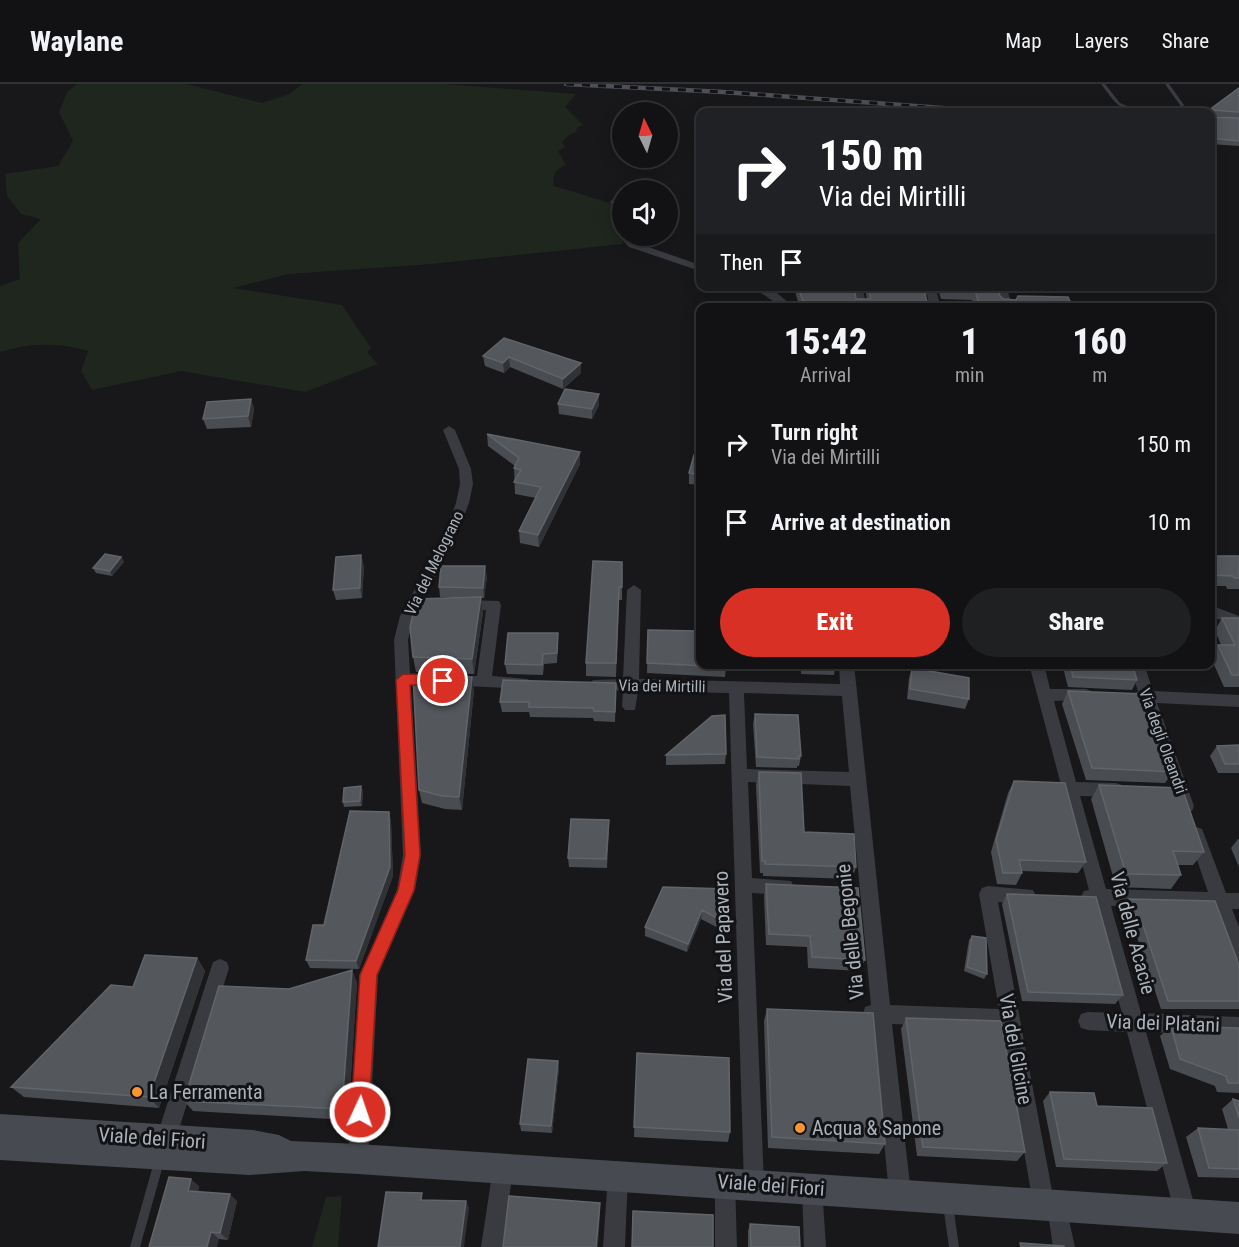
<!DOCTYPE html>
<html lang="en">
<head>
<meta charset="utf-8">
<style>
  :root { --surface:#121214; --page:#1f2022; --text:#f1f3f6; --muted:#9c9ea0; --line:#313234; --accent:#d93025 }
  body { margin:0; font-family:"Roboto Condensed",sans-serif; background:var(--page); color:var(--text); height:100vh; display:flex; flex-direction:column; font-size:22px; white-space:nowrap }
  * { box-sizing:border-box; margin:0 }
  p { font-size:20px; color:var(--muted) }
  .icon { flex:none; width:33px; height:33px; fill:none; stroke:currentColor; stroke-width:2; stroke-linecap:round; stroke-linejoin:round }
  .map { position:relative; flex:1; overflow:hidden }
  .side { position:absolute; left:696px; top:219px; width:519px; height:366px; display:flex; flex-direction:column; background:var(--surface); border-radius:12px; box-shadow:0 3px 15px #0003,0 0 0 2px var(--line) }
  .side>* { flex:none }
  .hud { position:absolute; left:696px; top:24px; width:519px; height:183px; border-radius:12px; box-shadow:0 3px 15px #0003,0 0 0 2px var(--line); background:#202124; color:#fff; overflow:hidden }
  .needle { width:39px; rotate:355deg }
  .fabs { position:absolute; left:612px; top:18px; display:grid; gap:12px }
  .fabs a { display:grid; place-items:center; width:66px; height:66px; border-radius:50%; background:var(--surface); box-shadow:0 3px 15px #0003,0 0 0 2px var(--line); font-size:30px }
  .pin { position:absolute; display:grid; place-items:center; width:51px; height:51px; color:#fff; margin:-26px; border:3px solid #fff; border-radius:50%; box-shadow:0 2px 6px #0007 }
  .me { position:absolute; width:66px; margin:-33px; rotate:3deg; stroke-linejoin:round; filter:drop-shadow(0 0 4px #0008) }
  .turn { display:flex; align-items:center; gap:21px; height:126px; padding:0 24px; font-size:27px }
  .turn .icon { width:78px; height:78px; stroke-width:2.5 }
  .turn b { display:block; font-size:42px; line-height:51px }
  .then { display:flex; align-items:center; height:57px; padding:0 24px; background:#0003; gap:12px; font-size:22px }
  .eta { display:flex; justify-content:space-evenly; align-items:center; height:102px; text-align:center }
  .eta b { font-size:36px; font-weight:800; line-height:42px }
  .primary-button { display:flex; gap:12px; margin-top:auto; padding:12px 24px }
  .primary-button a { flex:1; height:69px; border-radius:36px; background:var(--accent); color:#fff; font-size:24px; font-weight:800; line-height:69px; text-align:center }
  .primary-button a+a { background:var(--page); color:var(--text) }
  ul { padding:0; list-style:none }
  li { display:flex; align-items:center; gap:18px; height:78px; padding:0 24px }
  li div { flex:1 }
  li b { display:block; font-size:22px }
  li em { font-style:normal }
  header { display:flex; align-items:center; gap:36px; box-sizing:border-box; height:84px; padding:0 30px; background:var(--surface); border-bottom:2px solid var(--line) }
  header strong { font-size:28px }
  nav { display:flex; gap:33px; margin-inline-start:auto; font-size:21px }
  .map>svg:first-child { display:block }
  .green { fill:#1e261e }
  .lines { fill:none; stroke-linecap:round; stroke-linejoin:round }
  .lane { fill:#393b40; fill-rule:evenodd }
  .street { fill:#393b40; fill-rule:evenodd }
  .secondary { fill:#474a50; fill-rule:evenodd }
  .rail-casing { stroke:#4c4f55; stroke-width:4.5 }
  .rail { stroke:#131316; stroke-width:3; stroke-dasharray:8; stroke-linecap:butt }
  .wall { fill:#494c50 }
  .shaded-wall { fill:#313236 }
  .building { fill:#54575c; stroke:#61656a; stroke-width:1.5 }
  .route { fill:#d93025; stroke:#8d1f18; stroke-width:1.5 }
  .poi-dot { fill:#fb962f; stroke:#131316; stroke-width:2 }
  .labels { text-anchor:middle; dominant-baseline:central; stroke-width:6; stroke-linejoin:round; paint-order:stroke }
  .street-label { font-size:16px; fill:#aab2bb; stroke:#131316 }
  .near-street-label { font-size:20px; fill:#aab2bb; stroke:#131316 }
  .near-poi-label { font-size:20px; fill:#aab2bb; stroke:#131316; text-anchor:start }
</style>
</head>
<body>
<header>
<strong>Waylane</strong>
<nav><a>Map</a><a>Layers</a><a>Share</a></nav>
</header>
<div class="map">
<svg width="1239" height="1163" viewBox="0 0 1239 1163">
  <rect width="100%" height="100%" fill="#18181a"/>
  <!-- green -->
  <path class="green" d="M77,0H187L262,19L290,10L302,0H445L576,10L565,23L583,41L577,44L576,48L569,51L562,58L565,63L558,67L566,81C556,84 552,91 554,102L613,120L622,135L623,160L431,180L289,190L233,204L342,221L371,264L367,268L378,280L305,308L181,287L92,306L81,287L88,267C59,258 29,259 0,268V202L20,195L18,159L41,135L21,130L7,112L5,90L58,82L73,57L59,28L67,8Z
    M342,1112L338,1163H312L326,1113Z"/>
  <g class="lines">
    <!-- lane -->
    <path class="lane" d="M1101,0H1105L1120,19L1139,27V28C1119,28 1112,14 1101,0Z
      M1165,0H1169L1184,21L1183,26L1177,28H1172L1179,24L1180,21Z
      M159,1073L163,1074L164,1078L140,1163H130L154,1078L155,1074Z
      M948,1116L952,1117L953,1121L959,1163H949L943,1121L944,1117Z"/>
    <!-- street -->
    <path class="street" d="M612,116H618L622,121V130L619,129L610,118Z
      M622,150L631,152L637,159L700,181V187L629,163L621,154Z
      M751,202L772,205L795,224H783Z
      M852,202H862L867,224H856Z
      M925,202H935L941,224H930Z
      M995,202H1006L1013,224H1002Z
      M449,342L455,346L471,385L473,400L469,419L453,460L414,532L408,556L421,771L415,806L378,891L368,1075L365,1082L358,1085L351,1082L348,1075L360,891L397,806L403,771L394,556L400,532L440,460L456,419L460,400L459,385L443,346Z
      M634,501L641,506L639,595L840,600L839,580H854L890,921L999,925L979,810L982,804L988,802L1033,806L1036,812L1033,818L1027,820L998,818L1053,1112L1057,1110L1064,1114L1075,1163H1053L1048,1129L1044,1131L1037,1127L1033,1120L1003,944L892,940L911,1110L907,1117L900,1121L893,1117L889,1110L873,939L865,937L863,930L865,923L871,921L850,702L748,698L752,794L791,797L794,803L791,809L785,811L752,809L764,1100L761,1107L754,1110L747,1107L744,1100L729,609L638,607L635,626H625L622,622L623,607L593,604L590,600L593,596L623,595L627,506ZM744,609L842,612L849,688L747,685Z
      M463,516L499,517L501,521L492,592L528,595L531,599L528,603L523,605L449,601L446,597L449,593L477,592L486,526L458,525L456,521L458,517Z
      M1210,521L1239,532V543L1210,532Z
      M1029,580H1044L1050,605H1086L1091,607L1094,611L1091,615L1054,617L1076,698L1116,699L1122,701L1124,706L1122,711L1116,713L1080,712L1106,805L1208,808L1188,750L1190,745L1196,743L1202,745L1204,750L1226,809H1239V825H1232L1239,843V877L1233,874L1214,824L1111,822L1141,929L1239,933V951L1146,948L1197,1130L1194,1138L1186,1141L1178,1138L1175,1130L1127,948L1088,946L1081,944L1078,937L1081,930L1088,928L1122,929L1093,821L1084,819L1081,813L1084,807L1089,806Z
      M1129,580H1144L1153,607L1239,611V623L1157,619L1194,722L1192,727L1186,729L1180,727L1178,722L1142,618L1135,616L1132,612L1138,607Z
      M220,875L227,878L229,884L176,1055L173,1062L166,1065L159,1062L156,1055L211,884L213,878Z
      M503,1074L510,1077L513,1084L503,1163H481L493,1084L496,1077Z
      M618,1081L625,1084L628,1091L625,1163H603L608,1091L611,1084Z
      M725,1088L732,1091L735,1098L737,1163H715V1098L718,1091Z
      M812,1094L819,1097L822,1104L826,1163H804L802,1104L805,1097Z"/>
    <!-- secondary -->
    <path class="secondary" d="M0,1030L253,1046L279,1051L291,1057L358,1060L1239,1118V1150L358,1090L304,1087L249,1091L0,1076Z"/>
    <!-- rail casing -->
    <g class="rail-casing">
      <path id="rail" d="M566,0L723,8L997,28"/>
    </g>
    <!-- rail -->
    <use href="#rail" class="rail"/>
  </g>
  <!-- wall -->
  <path class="wall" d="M1239,4V34L1211,32L1212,33L1239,34V62L1210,60V28H1197L1199,26H1209Z
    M794,202H854L856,215H867L864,202H928L926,214L929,224H800L794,204Z
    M937,202H997L1000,212L1004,215L1073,224H974L972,216L941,215Z
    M504,254L581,289L563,305L510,283L504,289L485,282L483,272Z
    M599,310V321L592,335L559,330L558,320Z
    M251,315L254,325L251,343L207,345L203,335Z
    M487,350L580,380L539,463L520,459L519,447L536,414L515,410L514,384L515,382L488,362Z
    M700,372V401L689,400V389Z
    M1210,472H1239V505H1227L1226,502H1210Z
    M121,473L124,478L112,492L96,489L93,484Z
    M622,478V516H619L616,593L586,592V579Z
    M364,482L362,514L336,516L333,506Z
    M487,492L484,514H481L483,528L474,590L416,588L413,573L456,514L440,513L439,503Z
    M1222,534H1239V603H1224L1211,574L1218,561H1221L1215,546Z
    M648,546L726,583L725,593L647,589Z
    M558,559L557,579L544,580L543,591L507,590L505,580Z
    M801,580H836L834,591L801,590Z
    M1062,580H1132L1137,596L1132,606L1068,603Z
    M912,584L969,615L965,625L907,615L909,594Z
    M616,599L615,638L594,637L593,634L530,633L529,628H502L500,618Z
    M474,606L462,726L445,725L422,719L419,706Z
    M1068,607L1173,688L1165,699L1086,696L1062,620Z
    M755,630L801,672L799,682H797V684L756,683L753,640Z
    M1239,661V689H1218L1210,672L1217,662Z
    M726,670L725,680L666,681V671Z
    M759,688L804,748L856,783L852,795L763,792V789H760L756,701Z
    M1014,697L1086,778L1078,789L1022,787V789L1016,801L997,800L991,768L1008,709Z
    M1099,701L1204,768L1193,781H1178L1181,791L1171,805L1116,803L1091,715Z
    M363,707L362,722L344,723L343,718Z
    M389,728L391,738L393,792L359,885L310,884L306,876L324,841Z
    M609,745L607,784L569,783L568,774Z
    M1238,755H1239V783L1231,764Z
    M766,800L865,876L860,887L808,884L807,863L766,861L764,812Z
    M663,803L728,840L726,848L701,835L687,868L645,852V843Z
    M1007,810L1123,911L1115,920L1022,917L1002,820Z
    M1129,815L1239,881V925H1161L1136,850H1131L1122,824Z
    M972,852L987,890L984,895L964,887L969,856Z
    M197,874L205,887L159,1024L24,1013L11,1003L133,903Z
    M357,898L348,1036L193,1027L184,1017L289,905Z
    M767,925L885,1060L879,1070L768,1064L764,937Z
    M906,934L1025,1068L1017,1077L917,1072L901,945Z
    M1171,942L1239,944V1009L1217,1008L1215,1002L1170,985L1160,952Z
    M637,969L730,1048L728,1058L634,1053Z
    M559,984L552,1049L521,1047L520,1040Z
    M1050,1008L1097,1022L1167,1079L1157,1087L1056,1083L1043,1017Z
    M1233,1015L1239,1017V1094L1198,1093L1186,1053L1198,1044L1228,1045L1222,1025Z
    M199,1102L198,1108L237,1117L228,1156L219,1155L149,1163Z
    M750,1140L800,1163H748V1147Z"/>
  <!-- shaded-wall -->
  <path class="shaded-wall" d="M509,273L510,283L504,289L503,279Z
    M581,279V289L563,305V295Z
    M599,310V321L592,335V325Z
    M251,315L254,325L251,343L248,332Z
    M580,368V380L539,463L538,451Z
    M361,471L364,482L362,514L360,504Z
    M121,473L124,478L112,492L110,487Z
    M485,482L487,492L484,514L483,504Z
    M481,513L483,528L474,590L472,575Z
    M472,593L474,606L462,726L459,713Z
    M361,702L363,707L362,722L360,717Z
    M389,728L391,738L393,792L359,885L356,877Z
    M702,826L701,835L687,868L688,860Z
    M197,874L205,887L159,1024L149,1013Z
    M352,886L357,898L348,1036L342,1025Z
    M558,977L559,984L552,1049L551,1042Z
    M191,1095L199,1102L196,1115L188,1107Z
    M230,1110L237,1117L228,1156L220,1149Z
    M466,1117L469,1124L464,1163H460Z
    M600,1119V1131L598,1163H596Z
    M211,1148L219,1155L217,1163H207Z"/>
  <!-- building -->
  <path class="building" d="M1239,4V28L1212,26L1210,28H1199V26H1209Z
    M1210,30L1212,33L1239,34V57L1210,54Z
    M798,202H854L856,215H871L868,202H928V205L923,204L929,224H812L802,215Z
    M943,202H997L1000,212L1004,215L1016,216L1018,212L1068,213L1073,224H980L975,206L944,205Z
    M504,254L581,279L563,295L509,273L503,279L483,272Z
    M565,305L599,310L592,325L558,320Z
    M251,315L248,332L203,335L207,318Z
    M487,350L580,368L538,451L519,447L541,403L514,398L521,386L514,384L519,374Z
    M694,371L700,372V391L689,389Z
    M105,470L121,473L110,487L93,484Z
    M361,471L360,504L333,506L336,473Z
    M1210,472H1239V494H1234L1233,492L1210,491Z
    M593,477L622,478V503H619L616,579H586Z
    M441,482H485L483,504L439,503Z
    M481,513L472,575L413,573L410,543L416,515Z
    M1222,534H1239V591H1232L1218,561H1235Z
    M648,546L700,547V580H726V583L647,579Z
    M508,549H558L557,569L543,570L542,581L505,580Z
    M1070,580H1132L1137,596L1073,593Z
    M912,584L969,594V615L910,605Z
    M413,592L472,593L459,713L442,712L419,706Z
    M503,596L616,599L615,628L594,627L593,624L529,623V618H500Z
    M1068,607L1145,610L1173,688L1092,684Z
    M755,630L798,631L801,672H799V675L757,673Z
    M725,631L726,670L666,671L712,632Z
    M1239,661V680H1225L1217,662Z
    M759,688L801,689L804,748L854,750L856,783L765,780V777H762Z
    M1014,697L1065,699L1086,778L1019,776L1022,789H1003L996,756Z
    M1099,701L1182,704L1204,768L1173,767L1181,791L1126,790Z
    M361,702L360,717L343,718L344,704Z
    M350,727L389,728L390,783L356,877L306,876L313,841H324Z
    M571,735L609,736L606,775L568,774Z
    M766,800L858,804L865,876L812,873L810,852L769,850Z
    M663,803L727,805L728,840L702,826L688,860L645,843Z
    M1007,810L1096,813L1123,911L1028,908Z
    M1129,815L1215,817L1239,881V917H1168L1143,841H1137Z
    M972,852L986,854L987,890L967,883Z
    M145,871L197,874L149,1013L11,1003L111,901L133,903Z
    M352,886L342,1025L184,1017L219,902L289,905Z
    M767,925L873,929L885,1060L772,1053Z
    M906,934L1001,937L1025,1068L923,1063Z
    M1171,942L1239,944V999H1228L1226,992L1180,975Z
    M637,969L729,974L730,1048L634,1043Z
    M528,975L558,977L551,1042L520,1040Z
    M1050,1008L1094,1009L1097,1022L1152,1024L1167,1079L1064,1075Z
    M1233,1015L1239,1017V1034Z
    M1198,1044L1239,1046V1085L1209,1084Z
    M169,1093L191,1095L188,1107L230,1110L220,1149L211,1148L207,1163H149Z
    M386,1108L422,1109L421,1116L466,1117L460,1163H378Z
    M509,1112L600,1119L596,1163H503Z
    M633,1127L713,1131V1163H632Z
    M750,1140L799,1143L800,1163H751Z
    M1020,1159L1064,1162V1163H1021Z"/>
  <!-- route -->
  <path class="route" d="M403,590L443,591L450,597L443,602L410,601L420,771L414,806L377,891L369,1028L366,1035L360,1037L354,1035L351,1028L360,891L398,806L405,771L396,596Z"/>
  <!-- markers -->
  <g class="poi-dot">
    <circle cx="137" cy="1008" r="6"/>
    <circle cx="800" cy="1044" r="6"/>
  </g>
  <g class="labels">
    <!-- street labels -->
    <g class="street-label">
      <text transform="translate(434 479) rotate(-64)">Via del Melograno</text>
      <text transform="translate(662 602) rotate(1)">Via dei Mirtilli</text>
      <text transform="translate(1163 657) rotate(70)">Via degli Oleandri</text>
    </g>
    <!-- near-street labels -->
    <g class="near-street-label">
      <text transform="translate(850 848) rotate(-96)">Via delle Begonie</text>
      <text transform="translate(1133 849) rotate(75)">Via delle Acacie</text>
      <text transform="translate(723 853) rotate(-92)">Via del Papavero</text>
      <text transform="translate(1163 939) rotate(2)">Via dei Platani</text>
      <text transform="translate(1016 965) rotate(80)">Via del Glicine</text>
      <text transform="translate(152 1054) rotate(4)">Viale dei Fiori</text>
      <text transform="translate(771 1101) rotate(4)">Viale dei Fiori</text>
    </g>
    <!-- near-poi labels -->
    <g class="near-poi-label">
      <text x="149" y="1008">La Ferramenta</text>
      <text x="812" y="1044">Acqua &amp; Sapone</text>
    </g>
  </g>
</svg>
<div class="fabs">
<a><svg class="needle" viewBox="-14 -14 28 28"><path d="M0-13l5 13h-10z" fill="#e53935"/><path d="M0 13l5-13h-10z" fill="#9c9ea0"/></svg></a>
<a><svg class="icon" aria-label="sound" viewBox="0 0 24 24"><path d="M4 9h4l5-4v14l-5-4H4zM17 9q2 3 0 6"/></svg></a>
</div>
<div class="pin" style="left:443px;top:597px;background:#d93025"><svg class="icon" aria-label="arrive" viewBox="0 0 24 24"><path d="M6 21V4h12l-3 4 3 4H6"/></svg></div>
<svg class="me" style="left:360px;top:1028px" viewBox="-20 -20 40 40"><circle r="17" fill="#d93025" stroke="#fff" stroke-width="3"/><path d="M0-11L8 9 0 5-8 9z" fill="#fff"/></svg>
<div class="hud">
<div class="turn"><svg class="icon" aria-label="right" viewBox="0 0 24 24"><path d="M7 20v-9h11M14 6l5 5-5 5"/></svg><div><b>150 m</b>Via dei Mirtilli</div></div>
<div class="then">Then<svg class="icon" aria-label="arrive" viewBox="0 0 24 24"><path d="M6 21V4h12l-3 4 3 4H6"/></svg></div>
</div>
<section class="side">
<div class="eta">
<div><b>15:42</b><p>Arrival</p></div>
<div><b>1</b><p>min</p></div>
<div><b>160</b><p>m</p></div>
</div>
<ul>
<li><svg class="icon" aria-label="right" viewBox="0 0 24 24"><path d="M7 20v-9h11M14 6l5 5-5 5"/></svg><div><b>Turn right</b><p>Via dei Mirtilli</p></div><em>150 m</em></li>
<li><svg class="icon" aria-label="arrive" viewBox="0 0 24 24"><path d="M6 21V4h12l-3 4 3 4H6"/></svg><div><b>Arrive at destination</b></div><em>10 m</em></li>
</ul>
<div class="primary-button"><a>Exit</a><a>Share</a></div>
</section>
</div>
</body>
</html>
